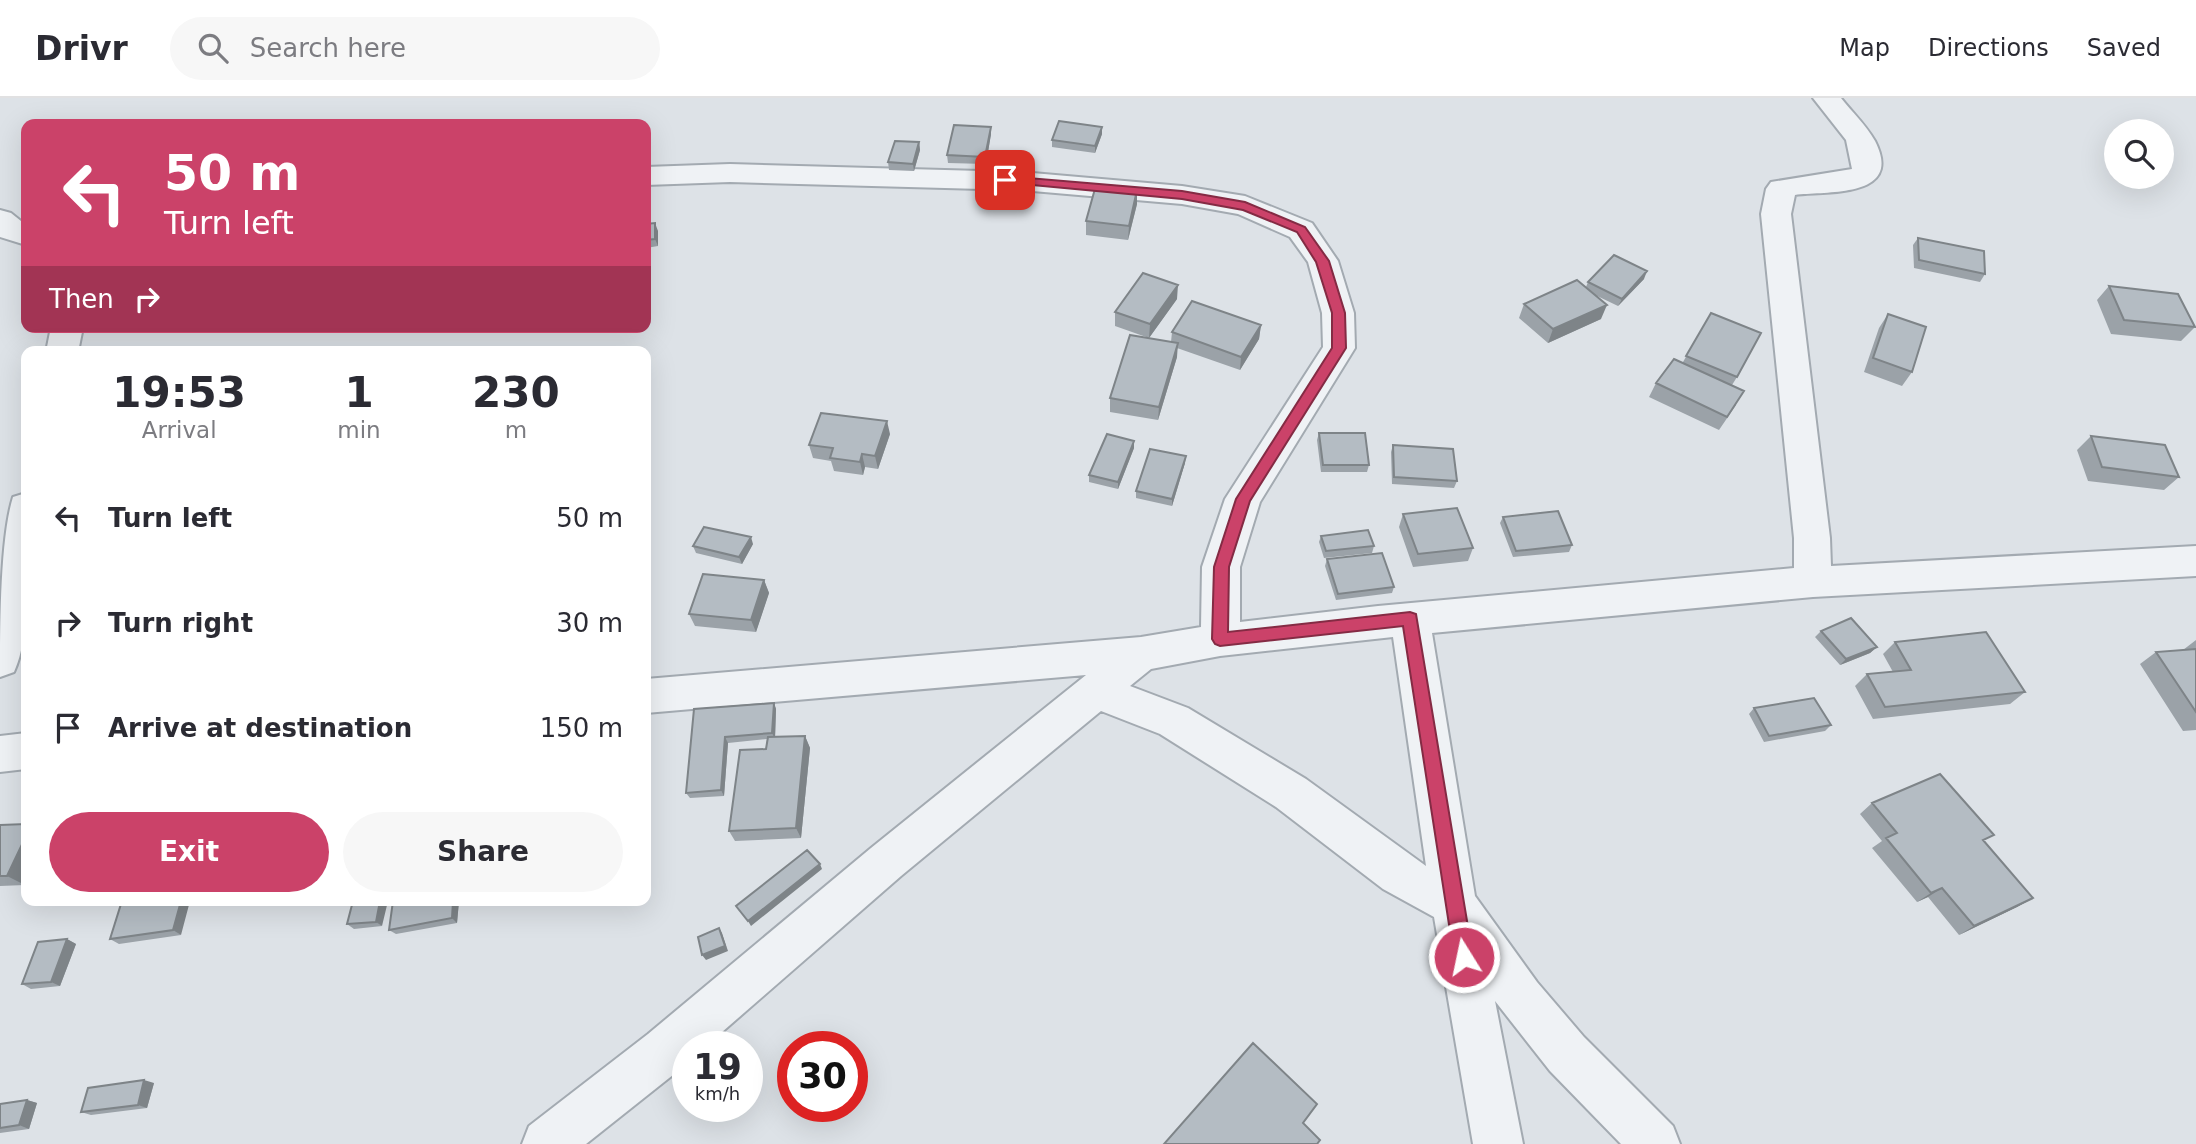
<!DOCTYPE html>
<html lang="en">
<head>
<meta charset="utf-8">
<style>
  :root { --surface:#fff; --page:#f7f7f7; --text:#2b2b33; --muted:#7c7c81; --line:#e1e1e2; --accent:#cb4269 }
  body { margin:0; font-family:"DejaVu Sans",sans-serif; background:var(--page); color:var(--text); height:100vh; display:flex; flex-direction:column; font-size:26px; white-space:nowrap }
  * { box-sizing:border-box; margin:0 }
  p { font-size:23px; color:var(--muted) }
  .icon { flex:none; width:38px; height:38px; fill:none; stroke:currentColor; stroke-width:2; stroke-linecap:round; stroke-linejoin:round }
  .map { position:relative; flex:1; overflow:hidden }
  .panel { position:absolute; left:21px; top:248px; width:630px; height:560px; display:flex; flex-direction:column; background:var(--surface); border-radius:14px; box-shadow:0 7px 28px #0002 }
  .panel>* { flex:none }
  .hud { position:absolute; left:21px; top:21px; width:630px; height:214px; border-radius:14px; box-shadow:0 7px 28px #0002; background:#cb4269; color:#fff; overflow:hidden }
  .tools { position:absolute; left:2104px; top:21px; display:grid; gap:14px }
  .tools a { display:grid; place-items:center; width:70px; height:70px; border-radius:50%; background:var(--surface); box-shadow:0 7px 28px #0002; font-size:35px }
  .speed { position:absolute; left:672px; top:933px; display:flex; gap:14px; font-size:35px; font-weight:700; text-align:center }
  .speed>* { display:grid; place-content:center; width:91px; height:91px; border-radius:50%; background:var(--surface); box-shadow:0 7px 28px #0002; line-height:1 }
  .speed small { font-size:18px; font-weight:400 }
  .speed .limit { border:10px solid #d22; background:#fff; color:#111 }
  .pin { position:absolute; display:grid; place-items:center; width:60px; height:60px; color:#fff; margin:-30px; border-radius:14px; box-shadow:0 4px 10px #0006 }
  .me { position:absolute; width:77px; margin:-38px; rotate:350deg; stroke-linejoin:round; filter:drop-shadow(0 0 5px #0008) }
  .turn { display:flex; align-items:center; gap:24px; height:147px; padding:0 28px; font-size:32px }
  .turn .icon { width:91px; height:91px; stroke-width:2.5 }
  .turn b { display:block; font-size:49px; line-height:60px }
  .then { display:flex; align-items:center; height:66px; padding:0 28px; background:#0003; gap:14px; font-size:26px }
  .eta { display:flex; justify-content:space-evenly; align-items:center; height:119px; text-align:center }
  .eta b { font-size:42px; font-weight:700; line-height:49px }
  .button { display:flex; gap:14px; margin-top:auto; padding:14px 28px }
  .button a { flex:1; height:80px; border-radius:42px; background:var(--accent); color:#fff; font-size:28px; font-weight:700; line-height:80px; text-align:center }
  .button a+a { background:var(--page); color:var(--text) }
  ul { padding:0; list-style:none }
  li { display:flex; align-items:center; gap:21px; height:105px; padding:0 28px }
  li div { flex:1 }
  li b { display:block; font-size:26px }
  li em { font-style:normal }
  header { display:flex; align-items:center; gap:42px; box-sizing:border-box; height:98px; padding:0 35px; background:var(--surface); border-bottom:2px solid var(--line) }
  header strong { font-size:33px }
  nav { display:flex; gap:38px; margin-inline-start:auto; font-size:24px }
  .search { width:490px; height:63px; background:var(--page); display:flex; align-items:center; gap:18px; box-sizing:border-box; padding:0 24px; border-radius:38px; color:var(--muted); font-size:26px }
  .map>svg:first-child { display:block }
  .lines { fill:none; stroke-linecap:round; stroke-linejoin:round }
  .minor-casing { stroke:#a3aab1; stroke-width:4 }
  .minor { fill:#eff2f5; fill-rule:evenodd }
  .wall { fill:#9ba2a8 }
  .shaded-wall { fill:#7e8488 }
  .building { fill:#b4bcc3; stroke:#7e8488; stroke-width:2 }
  .route { fill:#cb4269; stroke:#842b44; stroke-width:2 }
</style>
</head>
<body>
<header>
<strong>Drivr</strong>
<div class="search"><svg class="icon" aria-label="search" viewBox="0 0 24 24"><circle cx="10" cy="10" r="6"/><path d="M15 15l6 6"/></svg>Search here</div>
<nav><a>Map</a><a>Directions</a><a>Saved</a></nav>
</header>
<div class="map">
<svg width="2196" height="1046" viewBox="0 0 2196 1046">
  <rect width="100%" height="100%" fill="#dde2e7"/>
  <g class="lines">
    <!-- minor casing -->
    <g class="minor-casing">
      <path id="minor" d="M1813,0H1841C1852,14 1866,27 1875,43C1904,100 1829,93 1795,97L1791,116L1830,440L1831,468L2196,448V478L1813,499L1432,535L1475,798L1537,884L1584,939L1673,1028L1680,1046H1621L1550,973L1495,903L1523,1046H1473L1434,819L1383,791L1276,709L1160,636L1101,613L901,778L706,948H688V965L586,1046H522L529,1028L648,936L871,750L1086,577L646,615V581L1141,539L1201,529L1202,469L1225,401L1323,249L1322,215L1308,164L1290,139L1238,116L1182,106L1021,92L730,84L646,87V69L730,66L1021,74L1182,88L1245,98L1312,125L1338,163L1354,215L1355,250L1260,404L1240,469V524L1378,508L1794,470V440L1761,116L1766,91L1771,84L1852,71L1846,42ZM1393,539L1426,768L1306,681L1188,610L1130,588L1151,571L1220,558Z
        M0,112L11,115L26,127V147L0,139Z
        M51,229H83L78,254H46Z
        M26,395C28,439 33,535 14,574L0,579C0,530 0,441 13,399Z
        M26,635V671L0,674V638Z"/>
    </g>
    <!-- minor -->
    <use href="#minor" class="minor"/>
  </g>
  <!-- wall -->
  <path class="wall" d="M1102,29V36L1095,55L1052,49V42Z
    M991,36L986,66L948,65L947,57Z
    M919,44L920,52L914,73L889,72L888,64Z
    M1137,92V106L1128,142L1086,137V123Z
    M646,126L658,133V148L646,150Z
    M1918,140L1985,176L1980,184L1914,170L1913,147Z
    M1644,181L1618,208L1593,196L1601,221L1548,245L1519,220L1524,206L1586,189L1588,184Z
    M2109,188L2195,229L2181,243L2111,236L2097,202Z
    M1177,201L1149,240L1115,228V214Z
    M1711,215L1737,279L1732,287L1736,307L1719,332L1649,299L1656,285L1683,264Z
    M1888,216L1912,274L1902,288L1864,274L1879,230Z
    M1261,227L1259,241L1240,272L1177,250V259L1158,322L1110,314V300L1171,244L1172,234Z
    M1319,335L1369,367L1367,374H1321L1317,342Z
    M890,336L878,371L865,369L863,377L834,373L831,363L813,360L809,347Z
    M2091,338L2179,379L2164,392L2088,383L2077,352Z
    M1134,343V350L1118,391L1089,384V377Z
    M1393,347L1457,383L1454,390L1392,386L1391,354Z
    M1185,365L1172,408L1136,400V393Z
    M1403,416L1473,450L1468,463L1413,469L1399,429Z
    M1503,419L1572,447L1569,454L1513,459L1500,425Z
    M1321,438L1374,448L1372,455L1324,460L1319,444Z
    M753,446L742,466L696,455L693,448Z
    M1327,461L1394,489L1392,495L1336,502L1325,468Z
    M764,482L769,495L756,534L695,528L689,516Z
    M1821,533L1877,549L1870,555L1840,567L1815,539Z
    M2196,542V632L2183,633L2140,566L2156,554L2183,552Z
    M1895,544L2025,594L2010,606L1873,621L1855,588L1867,576L1893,574L1883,556Z
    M774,605L776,611L775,639L805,638L810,650L801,740L735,743L729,733L766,651L767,641L728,645L724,698L690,700L686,695L694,611Z
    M1754,610L1831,627L1825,633L1764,644L1749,616Z
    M1872,705L1984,744L2033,800L2017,809L1959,837L1928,799L1917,804L1872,750L1882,743L1860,716Z
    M0,727L25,787L0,788Z
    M140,803L181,837L119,846L110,841Z
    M353,803L382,828L354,831L347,826Z
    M393,803H459L457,825L396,836L389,832Z
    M67,841L76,846L60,888L31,891L22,886Z
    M154,985L147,1010L91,1017L81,1014Z
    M27,1002L37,1005L29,1031L0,1035V1006Z"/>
  <!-- shaded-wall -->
  <path class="shaded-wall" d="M991,29V36L986,66L985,59Z
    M1102,29V36L1095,55V48Z
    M919,44L920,52L914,73L913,66Z
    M1137,92V106L1128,142L1129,128Z
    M655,125L658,133V148L655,141Z
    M1647,173L1644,181L1618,208L1622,201Z
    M1178,187L1177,201L1149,240L1150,226Z
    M1607,207L1601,221L1548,245L1553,231Z
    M1261,227L1259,241L1240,272L1241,259Z
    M1178,245L1177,259L1158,322L1159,309Z
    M887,323L890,336L878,371L875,358Z
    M1134,343V350L1118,391V384Z
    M862,356L865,369L863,377L860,364Z
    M1186,358L1185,365L1172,408V401Z
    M751,439L753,446L742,466L739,459Z
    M764,482L769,495L756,534L751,522Z
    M1877,549L1870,555L1840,567L1846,561Z
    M774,605L776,611L775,641L772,635Z
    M805,638L810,650L801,740L796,730Z
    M725,639L728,645L724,698L721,692Z
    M26,738V785L25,787L7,778Z
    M820,766L822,771L751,828L748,823Z
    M1942,790L1928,799L1917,804L1931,795Z
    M2033,800L2017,809L1959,837L1974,828Z
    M181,803H190L181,837L173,832Z
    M380,803H388L382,828L376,824Z
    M453,803H459L457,825L452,820Z
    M719,830L722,835L728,853L706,862L702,857Z
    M67,841L76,846L60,888L51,884Z
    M144,982L154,985L147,1010L138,1007Z
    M27,1002L37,1005L29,1031L19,1027Z"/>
  <!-- building -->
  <path class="building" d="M1059,23L1102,29L1095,48L1052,42Z
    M954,27L991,29L985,59L947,57Z
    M895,43L919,44L913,66L888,64Z
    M1096,87L1137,92L1129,128L1086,123Z
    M655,125V141L646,142V126Z
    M1918,140L1984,153L1985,176L1919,162Z
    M1614,157L1647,173L1622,201L1588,184Z
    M1143,175L1178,187L1150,226L1115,214Z
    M1577,182L1607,207L1553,231L1524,206Z
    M2109,188L2178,196L2195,229L2124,222Z
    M1192,203L1261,227L1241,259L1172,234Z
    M1711,215L1761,235L1737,279L1686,258Z
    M1888,216L1926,229L1912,274L1873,260Z
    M1130,237L1178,245L1159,309L1110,300Z
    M1674,261L1744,293L1727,319L1656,285Z
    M821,315L887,323L875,358L862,356L860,364L830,360L833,350L809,347Z
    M1319,335H1365L1369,367H1323Z
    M1107,336L1134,343L1118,384L1089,377Z
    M2091,338L2165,347L2179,379L2102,369Z
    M1393,347L1453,351L1457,383L1394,379Z
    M1150,351L1186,358L1172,401L1136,393Z
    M1457,410L1473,450L1418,456L1403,416Z
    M1558,413L1572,447L1516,453L1503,419Z
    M704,429L751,439L739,459L693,448Z
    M1368,432L1374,448L1326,453L1321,438Z
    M1382,455L1394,489L1338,496L1327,461Z
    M703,476L764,482L751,522L689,516Z
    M1851,520L1877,549L1846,561L1821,533Z
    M1986,534L2025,594L1885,609L1867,576L1911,572L1895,544Z
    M2196,551V614L2156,554Z
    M1814,600L1831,627L1769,638L1754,610Z
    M774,605L772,635L725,639L721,692L686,695L694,611Z
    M805,638L796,730L729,733L740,652L766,651L768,639Z
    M1940,676L1994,737L1983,742L2033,800L1974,828L1942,790L1931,795L1886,740L1897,735L1872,705Z
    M26,726V738L7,778H0V727Z
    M807,752L820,766L748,823L736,808Z
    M140,803H181L173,832L110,841L121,806Z
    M353,803H380L376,824L347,826Z
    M393,803H453L452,820L389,832Z
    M719,830L725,848L702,857L698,839Z
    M67,841L51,884L22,886L38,844Z
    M1253,945L1317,1006L1303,1025L1320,1042L1317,1046H1164Z
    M144,982L138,1007L81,1014L88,990Z
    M27,1002L19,1027L0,1030V1006Z"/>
  <!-- route -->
  <path class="route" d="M1005,78L1182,93L1245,104L1305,129L1329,163L1345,215L1346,250L1250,403L1229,469L1228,534L1410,514L1416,516L1473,859L1471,866L1464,869L1457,866L1454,859L1403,528L1220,548L1215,546L1212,541L1214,469L1236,401L1332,250V215L1316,164L1297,134L1243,112L1182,101L1001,84V79Z"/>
</svg>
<div class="tools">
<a><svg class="icon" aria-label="search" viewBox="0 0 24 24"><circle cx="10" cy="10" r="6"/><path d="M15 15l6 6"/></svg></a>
</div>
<div class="speed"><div>19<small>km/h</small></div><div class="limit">30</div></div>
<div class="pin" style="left:1005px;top:82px;background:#d93025"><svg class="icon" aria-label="arrive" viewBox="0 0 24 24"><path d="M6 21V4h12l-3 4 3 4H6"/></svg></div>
<svg class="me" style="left:1464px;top:859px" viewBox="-20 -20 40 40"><circle r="17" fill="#cb4269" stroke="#fff" stroke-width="3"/><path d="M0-11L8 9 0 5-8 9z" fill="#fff"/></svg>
<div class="hud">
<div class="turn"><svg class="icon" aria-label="left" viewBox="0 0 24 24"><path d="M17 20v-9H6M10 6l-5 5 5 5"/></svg><div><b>50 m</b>Turn left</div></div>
<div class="then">Then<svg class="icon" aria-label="right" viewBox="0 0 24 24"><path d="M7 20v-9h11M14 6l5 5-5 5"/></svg></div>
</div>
<section class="panel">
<div class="eta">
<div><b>19:53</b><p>Arrival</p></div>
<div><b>1</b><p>min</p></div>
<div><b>230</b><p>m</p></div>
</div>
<ul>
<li><svg class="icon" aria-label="left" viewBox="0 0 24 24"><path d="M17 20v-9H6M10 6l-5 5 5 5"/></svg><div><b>Turn left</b></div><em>50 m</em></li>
<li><svg class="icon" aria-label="right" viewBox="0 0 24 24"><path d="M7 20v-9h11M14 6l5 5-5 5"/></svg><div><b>Turn right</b></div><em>30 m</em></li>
<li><svg class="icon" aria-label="arrive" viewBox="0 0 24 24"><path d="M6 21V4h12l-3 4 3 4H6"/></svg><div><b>Arrive at destination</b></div><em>150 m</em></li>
</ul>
<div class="button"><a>Exit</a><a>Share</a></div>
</section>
</div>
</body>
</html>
